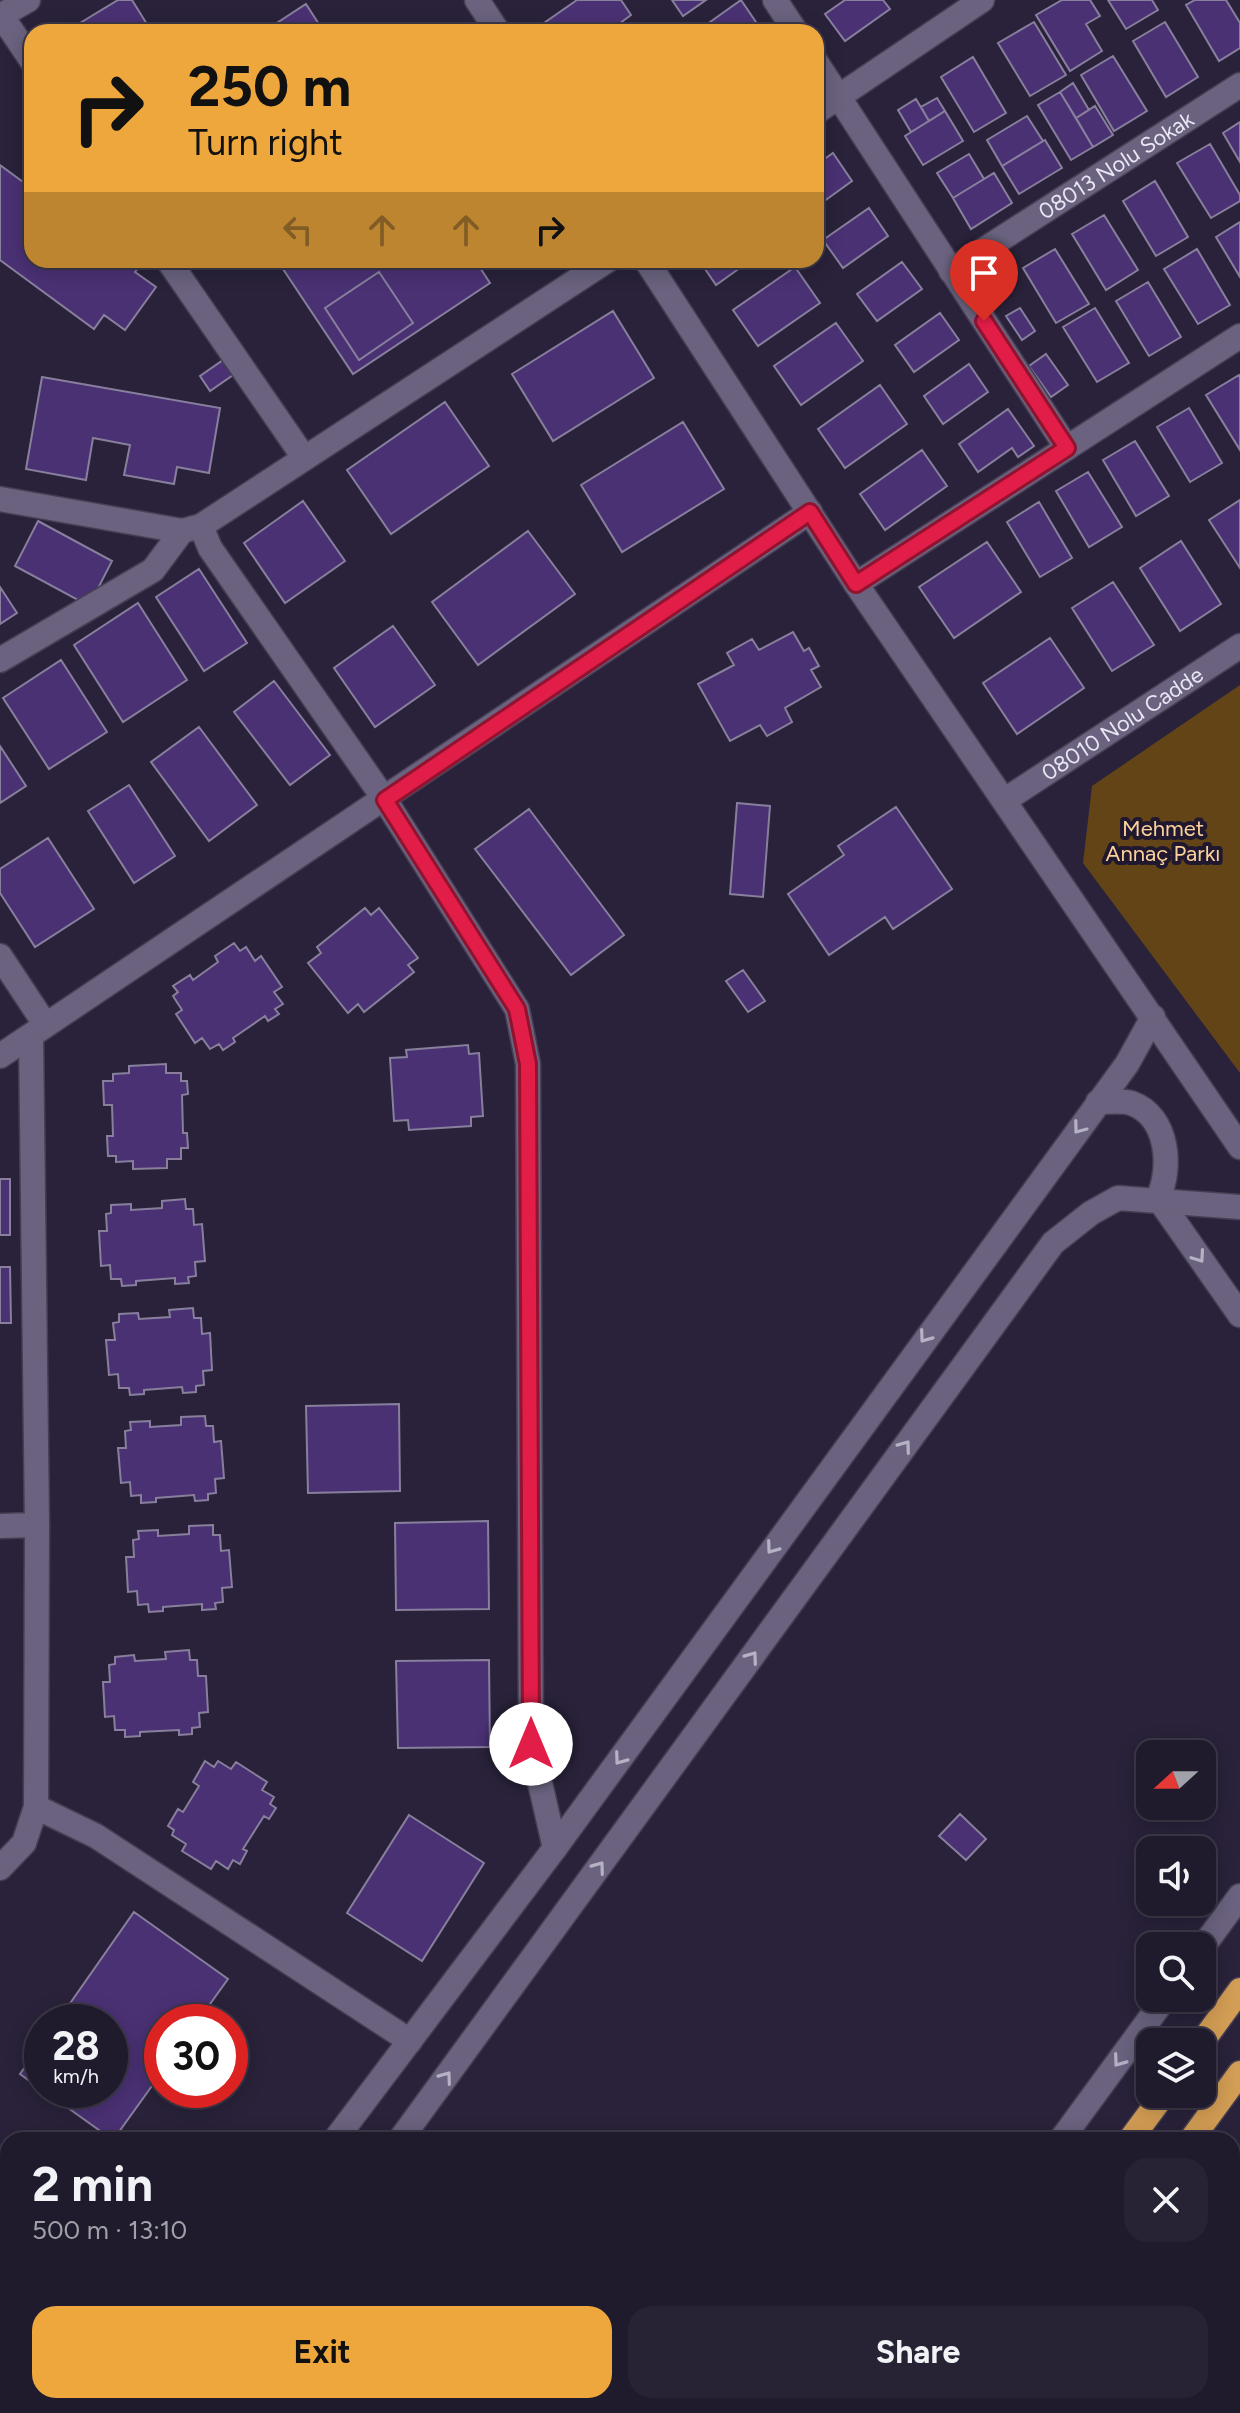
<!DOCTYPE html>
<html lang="en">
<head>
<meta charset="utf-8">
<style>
  :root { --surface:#1f1a2c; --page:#272334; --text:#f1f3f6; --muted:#a1a1a9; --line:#3c3848; --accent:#eea73d }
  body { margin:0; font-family:Figtree,sans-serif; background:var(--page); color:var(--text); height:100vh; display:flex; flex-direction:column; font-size:30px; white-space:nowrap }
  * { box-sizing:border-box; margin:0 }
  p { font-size:26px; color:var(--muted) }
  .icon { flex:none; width:44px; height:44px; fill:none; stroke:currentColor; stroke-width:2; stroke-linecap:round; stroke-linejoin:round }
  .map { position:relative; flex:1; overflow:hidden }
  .drawer { position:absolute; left:0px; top:2132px; width:1240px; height:282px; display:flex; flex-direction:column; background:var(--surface); border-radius:24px 24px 0 0; box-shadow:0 4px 20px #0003,0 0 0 2px var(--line) }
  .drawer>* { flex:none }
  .banner { position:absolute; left:24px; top:24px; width:800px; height:244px; border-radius:24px; box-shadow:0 4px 20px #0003,0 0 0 2px var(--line); background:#eea73d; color:#111; overflow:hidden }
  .needle { width:52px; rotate:249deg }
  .controls { position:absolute; left:1136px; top:1740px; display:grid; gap:16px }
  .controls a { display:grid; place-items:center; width:80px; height:80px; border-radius:16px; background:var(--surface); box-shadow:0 4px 20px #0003,0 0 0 2px var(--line); font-size:40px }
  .speed { position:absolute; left:24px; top:2004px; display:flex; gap:16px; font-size:40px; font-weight:700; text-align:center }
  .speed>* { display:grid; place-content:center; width:104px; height:104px; border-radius:50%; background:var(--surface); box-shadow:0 4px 20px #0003,0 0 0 2px var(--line); line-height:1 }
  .speed small { font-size:20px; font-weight:400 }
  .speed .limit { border:12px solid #d22; background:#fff; color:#111 }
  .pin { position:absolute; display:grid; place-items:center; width:68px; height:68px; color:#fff; margin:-82px -34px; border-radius:50% 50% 50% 0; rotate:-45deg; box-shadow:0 0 8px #0007 }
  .pin .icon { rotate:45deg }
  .me { position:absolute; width:88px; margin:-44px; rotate:0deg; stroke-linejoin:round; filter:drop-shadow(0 0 6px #0008) }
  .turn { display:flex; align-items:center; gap:28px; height:168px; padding:0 32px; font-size:36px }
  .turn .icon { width:104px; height:104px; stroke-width:2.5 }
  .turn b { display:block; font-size:56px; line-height:68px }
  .lanes { display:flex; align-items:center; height:76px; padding:0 32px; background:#0003; justify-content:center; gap:40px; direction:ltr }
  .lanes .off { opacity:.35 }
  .round { display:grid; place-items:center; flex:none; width:84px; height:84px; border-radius:24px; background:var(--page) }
  .summary { display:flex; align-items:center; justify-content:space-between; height:136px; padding:0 32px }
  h1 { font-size:48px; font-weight:700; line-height:60px }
  .button { display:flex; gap:16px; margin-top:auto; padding:16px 32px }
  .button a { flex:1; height:92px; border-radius:24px; background:var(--accent); color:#111; font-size:32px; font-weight:700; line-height:92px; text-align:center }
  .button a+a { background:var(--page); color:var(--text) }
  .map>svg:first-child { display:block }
  .green { fill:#634417 }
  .building { fill:#4a3174; stroke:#877f9c; stroke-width:2 }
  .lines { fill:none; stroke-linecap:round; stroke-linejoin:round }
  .minor-casing { stroke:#463f53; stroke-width:27 }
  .highway-casing { stroke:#463f53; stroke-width:27 }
  .minor { stroke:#6a627e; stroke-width:24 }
  .highway { stroke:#d29d54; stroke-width:24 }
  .oneway { stroke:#b6b1c5 }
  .route-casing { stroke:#92132f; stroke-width:20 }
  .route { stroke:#e11d48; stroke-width:14 }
  .labels { text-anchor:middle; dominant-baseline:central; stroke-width:8; stroke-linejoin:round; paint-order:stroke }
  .street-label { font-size:22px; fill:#e9e5f5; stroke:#20182f }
  .park-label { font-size:22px; fill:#fcd19b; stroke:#20182f }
</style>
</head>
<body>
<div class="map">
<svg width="1240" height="2413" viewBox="0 0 1240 2413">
  <rect width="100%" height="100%" fill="#29223a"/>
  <!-- green -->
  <path class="green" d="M1240,685V1073L1083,863L1092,786Z"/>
  <!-- building -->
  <path class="building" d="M118,0H132L150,29L86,32L80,23Z
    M577,0H621L631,15L608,32H551L544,23Z
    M672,0H706L683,16Z
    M741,0L760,28L754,32H696Z
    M845,0H883L890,9L845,41L825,14Z
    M1062,0H1090L1100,16L1086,24L1102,51L1070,71L1036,15Z
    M1108,0H1152L1158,10L1126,29Z
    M1195,0H1226L1240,23V48L1219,61L1186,5Z
    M306,4L324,32H263Z
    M1034,22L1066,75L1030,96L998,43Z
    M1165,22L1198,77L1166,97L1133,41Z
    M1113,56L1147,111L1114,131L1081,75Z
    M973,57L1006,113L974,132L941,77Z
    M1073,83L1089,110L1076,118L1060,92Z
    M1060,92L1093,147L1071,160L1038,105Z
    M937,98L945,111L929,121L921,107Z
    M916,99L929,121L911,132L898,110Z
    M1095,106L1113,135L1093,147L1076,118Z
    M945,111L963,141L923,165L905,136Z
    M1027,116L1043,141L1002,166L987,140Z
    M1240,122V162L1223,133Z
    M1045,140L1062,168L1019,194L1002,166Z
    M1210,144L1240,195V201L1211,218L1177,163Z
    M833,153L852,181L816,207V165Z
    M969,154L984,179L953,198L937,173Z
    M0,165L30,187L32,184V260H129L139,267L135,272L156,287L125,330L104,315L94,329L0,260Z
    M994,173L1012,203L971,229L953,198Z
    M1155,181L1188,237L1156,256L1123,201Z
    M869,208L888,236L843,268L823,240Z
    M1104,215L1138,270L1106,290L1072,234Z
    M1240,222V277L1216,237Z
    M1055,249L1089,304L1056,323L1023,268Z
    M1197,249L1230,305L1198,324L1164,269Z
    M277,260H475L490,283L353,374Z
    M699,260H751L716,285Z
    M902,262L922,289L877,321L857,294Z
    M795,267L820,303L758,346L733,310Z
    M379,272L413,323L359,360L325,308Z
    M1148,282L1181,337L1149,356L1116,301Z
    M1020,308L1035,331L1022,340L1006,316Z
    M1095,308L1129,363L1097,382L1063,327Z
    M613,311L654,378L553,441L512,374Z
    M940,313L959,340L914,372L895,345Z
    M836,323L863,361L801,405L774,366Z
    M1046,354L1068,385L1051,397L1029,366Z
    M226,358L236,373L210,391L200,376Z
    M969,364L988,392L943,424L924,396Z
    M1239,375L1240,378V450L1206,395Z
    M42,377L220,408L209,473L177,467L174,484L124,475L130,445L93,438L86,480L26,469Z
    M880,385L907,424L845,468L818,429Z
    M445,402L489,466L391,534L347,470Z
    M1189,408L1222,463L1190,482L1157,427Z
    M1008,409L1034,446L1018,457L1012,448L978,472L959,444Z
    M683,422L724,489L622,552L581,485Z
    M1135,441L1169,496L1136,516L1103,460Z
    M922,450L947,486L885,530L860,494Z
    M1088,472L1122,527L1089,547L1056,491Z
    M1240,500V568L1209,520Z
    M303,501L345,561L285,603L244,543Z
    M1039,502L1072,558L1040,577L1007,522Z
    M38,521L112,561L89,606L15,566Z
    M528,531L575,594L478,665L432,602Z
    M1181,541L1221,604L1180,631L1140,568Z
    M987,542L1021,592L954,638L919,587Z
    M199,569L247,643L204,671L156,597Z
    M1113,582L1154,645L1112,671L1072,608Z
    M0,587L17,613L0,624Z
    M138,603L187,680L123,722L74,645Z
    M393,626L435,685L375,727L334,668Z
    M793,632L804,651L809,648L819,666L811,670L821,687L785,708L792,722L767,736L760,725L730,741L698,684L734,665L727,653L752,639L759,650Z
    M1050,638L1084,688L1017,734L983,683Z
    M61,660L107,732L49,769L3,698Z
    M274,681L330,755L290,785L234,712Z
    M199,727L257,805L209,841L151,762Z
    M0,746L26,786L0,803Z
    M129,785L175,856L134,883L88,811Z
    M737,803L770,806L763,897L730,894Z
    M896,807L952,889L893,929L885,917L829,955L788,894L844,855L838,846Z
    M529,809L624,935L571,975L475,849Z
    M48,838L94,909L35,947L0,893V869Z
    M365,908L371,915L379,908L418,958L408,965L414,972L364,1012L358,1004L348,1013L308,963L321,953L317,947Z
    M234,943L240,951L246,947L255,961L261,956L282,987L274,992L283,1004L275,1009L279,1014L268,1021L265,1016L233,1038L235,1042L223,1050L219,1044L210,1049L202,1038L195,1043L176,1014L182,1010L173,996L178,992L173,986L190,975L193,980L218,962L215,956Z
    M743,970L765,1001L748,1012L726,981Z
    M468,1045L469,1054L479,1053L483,1116L471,1117V1126L409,1130L408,1120L394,1121L390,1058L407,1057L406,1050Z
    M166,1064V1073H181V1081H187L188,1094L182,1095L183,1133H187L188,1148H181V1159H167V1168L133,1169V1161L116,1162V1156H108L107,1136H113L112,1105H104L103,1081H113V1074L129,1073V1066Z
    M0,1179H10V1235H0Z
    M185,1199L186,1209H193L194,1225L202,1224L205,1261L195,1262L196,1276L188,1277L189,1283L175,1284V1278L136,1281V1285L122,1286L121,1279H111L110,1265L101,1266L99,1231H107L106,1214L111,1213V1205L131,1204V1210L162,1208V1201Z
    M0,1267H10L11,1323H0Z
    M193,1308L194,1318H201L202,1334L210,1333L212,1370L203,1371L204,1385L196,1386V1392L183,1393L182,1387L144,1390V1394L130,1395L129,1388H119L118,1374L109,1375L106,1340H115L113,1323L119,1322V1314L138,1313L139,1319L170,1317L169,1310Z
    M399,1404L400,1491L308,1493L306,1406Z
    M205,1416L206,1426H213L214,1442L221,1441L224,1478L215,1479L216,1493L208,1494V1500L195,1501L194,1495L156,1498V1502L141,1503V1495L131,1496L130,1482L121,1483L118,1448H126L125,1431L131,1430L130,1422L150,1421V1427L181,1425V1417Z
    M488,1521L489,1609L396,1610L395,1523Z
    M213,1525V1535H220L221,1551L229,1550L232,1587L222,1588L223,1602L215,1603L216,1609L202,1610V1604L163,1607V1611L149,1612L148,1604L138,1605L137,1591L128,1592L126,1557H134L133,1540L139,1539L138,1531L158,1530V1536L189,1534V1526Z
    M189,1650L190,1660H197L198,1676H206L208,1712L199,1713L200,1727L192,1728V1734L179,1735V1730L140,1732V1736L125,1737V1730H115L114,1716L105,1717L103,1682H110L109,1665L115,1664V1657L134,1655L135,1661L166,1659L165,1652Z
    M489,1660L490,1747L398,1748L396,1661Z
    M205,1761L214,1767L218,1761L231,1769L236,1762L267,1782L262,1790L274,1797L270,1804L276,1808L269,1819L264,1816L243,1849L247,1851L240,1864L233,1860L228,1869L216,1861L211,1869L182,1851L186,1844L172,1835L174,1830L168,1826L178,1809L183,1812L199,1786L193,1782Z
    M960,1814L986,1839L966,1860L939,1836Z
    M409,1815L484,1863L422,1961L347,1913Z
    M134,1912L228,1979L197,2022H162V2072L113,2140L43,2090H110V2022H57Z
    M42,2043V2090L20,2074Z
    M658,2406H778L782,2409L779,2413H653Z"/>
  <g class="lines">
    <!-- minor casing -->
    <g class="minor-casing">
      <g id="minor">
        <path d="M477,0L498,32"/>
        <path d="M775,0L796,32"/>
        <path d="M1,15L32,61"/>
        <path d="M0,16L28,0"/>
        <path d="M816,62L1067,448"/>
        <path d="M816,112L982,0"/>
        <path d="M168,260L303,456"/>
        <path d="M646,260L856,584L1240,1147"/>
        <path id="s1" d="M951,271L1240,85"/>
        <path d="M0,499L182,531L201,526L608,260"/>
        <path d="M201,526L210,548L385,800L517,1009L528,1064L531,1744L555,1848"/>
        <path d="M856,584L1240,336"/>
        <path d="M0,660L153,570L182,531"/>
        <path id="s2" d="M1005,800L1240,646"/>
        <path d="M0,956L45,1024"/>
        <path d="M0,1056L810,512"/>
        <path d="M1098,1102C1108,1102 1122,1100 1131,1103C1169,1116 1172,1169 1158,1198"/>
        <path d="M1158,1198L1240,1315"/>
        <path d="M0,1526L37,1525L31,1036"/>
        <path d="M36,1807L96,1836L410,2041"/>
        <path d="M0,1868L24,1843L36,1807L37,1525"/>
        <path d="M1202,1948L1240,1896"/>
        <path d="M335,2140L555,1848L1127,1064L1153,1017"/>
        <path d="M400,2140L1053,1243L1091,1213L1118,1198L1240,1207"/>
        <path d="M1061,2140L1165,1998"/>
        <path d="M1232,2202L1240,2192"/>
        <path d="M257,2406L267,2413"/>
        <path d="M0,2407L8,2406"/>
        <path d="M131,2413L136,2406"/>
        <path d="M201,2413L206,2406"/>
        <path d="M862,2413L867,2406"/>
        <path d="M1078,2413L1083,2406"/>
      </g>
    </g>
    <!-- highway casing -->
    <g class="highway-casing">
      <path id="highway" d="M1202,2042L1240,1990
        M1130,2140L1164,2094
        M1191,2140L1240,2073
        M931,2413L936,2406
        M992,2413L997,2406"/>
    </g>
    <!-- minor -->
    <use href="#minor" class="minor"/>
    <!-- highway -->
    <use href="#highway" class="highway"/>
  </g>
  <!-- one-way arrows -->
  <defs><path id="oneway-chevron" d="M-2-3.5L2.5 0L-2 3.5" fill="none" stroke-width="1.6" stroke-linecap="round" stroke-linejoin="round" transform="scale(2)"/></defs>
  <g class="oneway">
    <use href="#oneway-chevron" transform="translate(1079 1128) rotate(127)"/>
    <use href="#oneway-chevron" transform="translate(1199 1257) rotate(55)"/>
    <use href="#oneway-chevron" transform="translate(925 1337) rotate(126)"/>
    <use href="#oneway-chevron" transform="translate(905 1446) rotate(-54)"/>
    <use href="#oneway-chevron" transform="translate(772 1548) rotate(126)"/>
    <use href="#oneway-chevron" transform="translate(752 1657) rotate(-54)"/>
    <use href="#oneway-chevron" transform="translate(620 1759) rotate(126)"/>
    <use href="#oneway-chevron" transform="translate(599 1867) rotate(-54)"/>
    <use href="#oneway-chevron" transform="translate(1119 2061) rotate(126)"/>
    <use href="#oneway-chevron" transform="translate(446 2077) rotate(-54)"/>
  </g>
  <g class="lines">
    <!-- route casing -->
    <g class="route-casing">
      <path id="route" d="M531,1744L528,1064L517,1009L385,800L810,512L856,584L1067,448L984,321"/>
    </g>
    <!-- route -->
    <use href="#route" class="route"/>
  </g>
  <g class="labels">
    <!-- street labels -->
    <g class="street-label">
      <text stroke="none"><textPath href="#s1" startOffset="196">08013 Nolu Sokak</textPath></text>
      <text stroke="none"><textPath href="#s2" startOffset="140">08010 Nolu Cadde</textPath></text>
    </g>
    <!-- park labels -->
    <g class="park-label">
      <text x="1163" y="828">Mehmet<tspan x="1163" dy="25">Annaç Parkı</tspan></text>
    </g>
  </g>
</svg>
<div class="controls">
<a><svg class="needle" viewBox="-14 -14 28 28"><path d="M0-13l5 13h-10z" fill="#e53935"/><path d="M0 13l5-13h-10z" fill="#a1a1a9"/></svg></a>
<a><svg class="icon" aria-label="sound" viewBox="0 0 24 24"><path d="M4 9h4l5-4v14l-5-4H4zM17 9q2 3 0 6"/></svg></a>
<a><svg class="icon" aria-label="search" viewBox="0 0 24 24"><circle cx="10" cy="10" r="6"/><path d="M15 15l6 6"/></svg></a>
<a><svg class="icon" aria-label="layers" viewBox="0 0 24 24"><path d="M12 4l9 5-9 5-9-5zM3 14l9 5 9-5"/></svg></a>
</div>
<div class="speed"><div>28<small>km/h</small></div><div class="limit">30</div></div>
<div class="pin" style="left:984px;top:321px;background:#d93025"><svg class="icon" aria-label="arrive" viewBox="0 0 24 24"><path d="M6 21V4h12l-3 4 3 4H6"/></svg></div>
<svg class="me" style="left:531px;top:1744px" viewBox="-20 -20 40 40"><circle r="19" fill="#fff"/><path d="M0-13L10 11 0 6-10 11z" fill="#e11d48"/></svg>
<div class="banner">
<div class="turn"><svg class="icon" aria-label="right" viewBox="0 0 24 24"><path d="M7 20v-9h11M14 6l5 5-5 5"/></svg><div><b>250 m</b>Turn right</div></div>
<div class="lanes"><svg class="icon off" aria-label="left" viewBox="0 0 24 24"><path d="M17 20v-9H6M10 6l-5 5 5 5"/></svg><svg class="icon off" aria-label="ahead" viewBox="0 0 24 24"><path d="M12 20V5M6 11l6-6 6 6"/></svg><svg class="icon off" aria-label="ahead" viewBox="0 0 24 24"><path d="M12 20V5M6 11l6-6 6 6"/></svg><svg class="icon" aria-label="right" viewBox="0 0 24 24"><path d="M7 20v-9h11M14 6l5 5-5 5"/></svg></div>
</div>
<section class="drawer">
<div class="summary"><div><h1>2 min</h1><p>500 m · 13:10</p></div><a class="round"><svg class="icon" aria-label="close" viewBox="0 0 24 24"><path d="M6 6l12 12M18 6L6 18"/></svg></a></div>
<div class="button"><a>Exit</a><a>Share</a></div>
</section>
</div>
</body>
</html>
